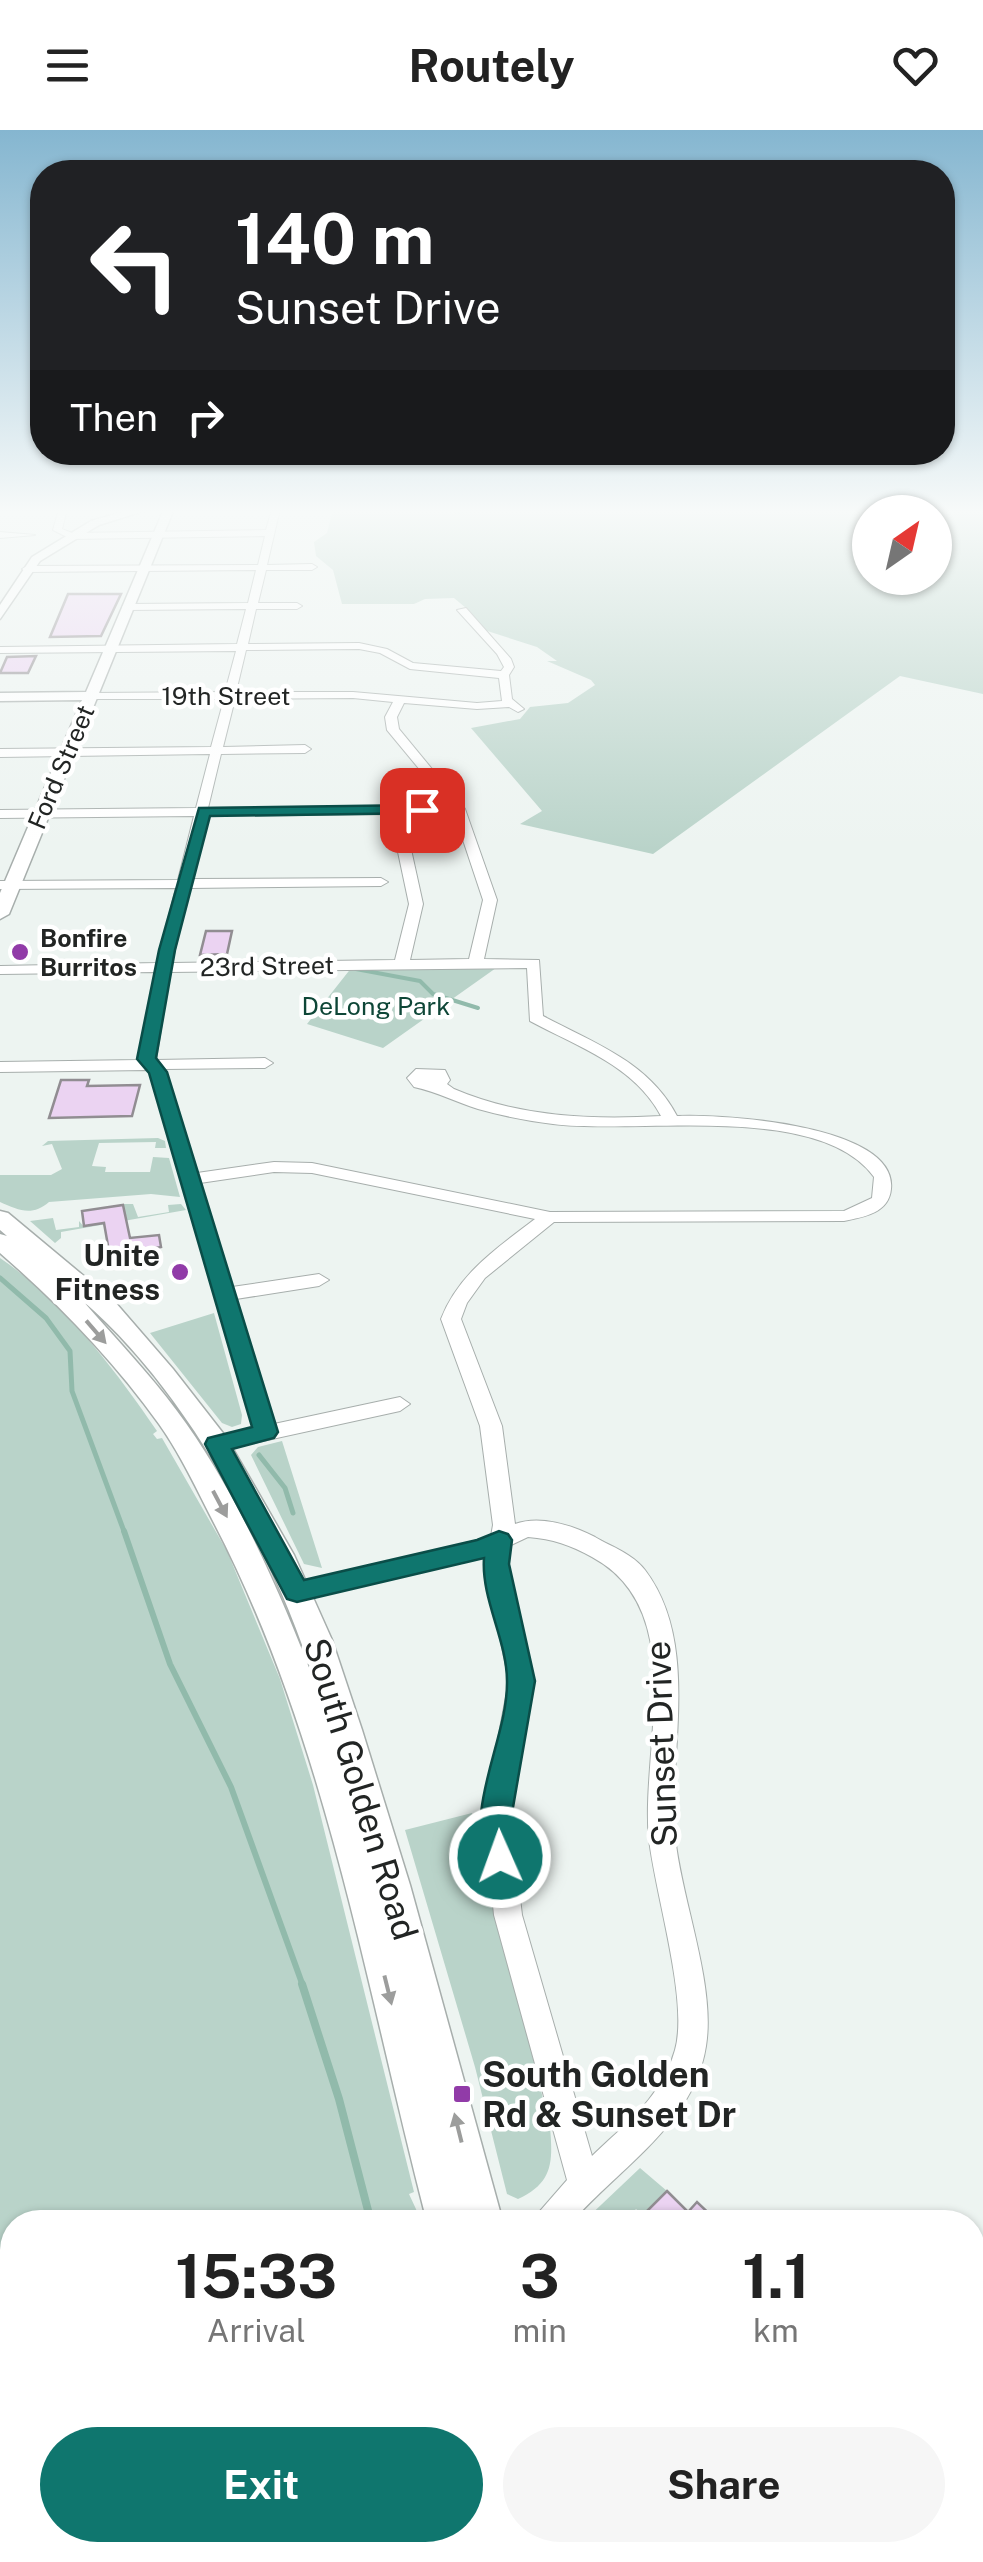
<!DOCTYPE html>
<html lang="en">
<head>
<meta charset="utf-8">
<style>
  :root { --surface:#fff; --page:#f6f6f6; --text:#222; --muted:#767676; --accent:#0f766e }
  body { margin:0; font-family:"Public Sans",sans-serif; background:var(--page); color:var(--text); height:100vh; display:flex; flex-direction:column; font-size:38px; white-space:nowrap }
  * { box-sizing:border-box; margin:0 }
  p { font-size:32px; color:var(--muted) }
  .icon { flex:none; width:55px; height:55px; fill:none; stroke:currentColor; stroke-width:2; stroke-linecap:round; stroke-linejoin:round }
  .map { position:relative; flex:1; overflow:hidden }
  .details { position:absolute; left:0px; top:2080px; width:985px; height:352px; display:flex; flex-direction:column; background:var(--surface); border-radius:40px 40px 0 0; box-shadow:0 2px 8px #0004 }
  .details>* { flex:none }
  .banner { position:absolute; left:30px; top:30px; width:925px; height:305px; border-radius:40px; box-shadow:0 2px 8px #0004; background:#202124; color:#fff; overflow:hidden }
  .needle { width:65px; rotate:34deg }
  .tools { position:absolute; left:852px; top:365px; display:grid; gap:20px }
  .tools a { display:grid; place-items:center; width:100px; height:100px; border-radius:50%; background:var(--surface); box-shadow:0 2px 8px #0004; font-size:50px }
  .pin { position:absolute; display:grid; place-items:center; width:85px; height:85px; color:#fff; margin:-42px; border-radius:20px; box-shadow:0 5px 15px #0006 }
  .me { position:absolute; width:110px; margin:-55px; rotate:358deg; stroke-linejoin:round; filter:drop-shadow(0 0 8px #0008) }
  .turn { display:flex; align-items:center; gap:35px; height:210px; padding:0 40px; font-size:45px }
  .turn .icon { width:130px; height:130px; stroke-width:2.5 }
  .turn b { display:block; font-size:70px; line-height:85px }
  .then { display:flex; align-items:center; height:95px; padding:0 40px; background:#0003; gap:20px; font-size:38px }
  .eta { display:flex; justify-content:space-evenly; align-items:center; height:170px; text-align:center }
  .eta b { font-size:60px; font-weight:700; line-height:70px }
  .action { display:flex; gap:20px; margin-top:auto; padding:20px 40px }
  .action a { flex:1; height:115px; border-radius:60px; background:var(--accent); color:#fff; font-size:40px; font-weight:700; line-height:115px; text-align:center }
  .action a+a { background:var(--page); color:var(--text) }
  header { display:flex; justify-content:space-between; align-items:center; height:130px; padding:0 40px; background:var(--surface); font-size:45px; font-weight:700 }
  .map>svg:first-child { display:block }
  .green { fill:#b9d3c9; fill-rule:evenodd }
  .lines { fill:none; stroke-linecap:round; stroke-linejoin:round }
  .stream-far4 { stroke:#91baab; stroke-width:2.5 }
  .stream-far3 { stroke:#91baab; stroke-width:4 }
  .stream-far2 { stroke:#91baab; stroke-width:5 }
  .stream-far1 { stroke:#91baab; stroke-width:6 }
  .stream { stroke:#91baab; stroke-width:8 }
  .building { fill:#ebd3f2; stroke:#918d92; stroke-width:2.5 }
  .minor-casing { stroke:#a7aeac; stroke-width:2 }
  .major-casing { stroke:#a7aeac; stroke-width:3 }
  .minor { fill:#fff; fill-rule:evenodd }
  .major { fill:#fff; fill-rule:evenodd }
  .oneway { fill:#9c9d9c }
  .route { fill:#0f766e; stroke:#0a4d48; stroke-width:2.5 }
  .poi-dot { fill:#913ba8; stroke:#fff; stroke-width:4 }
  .labels { text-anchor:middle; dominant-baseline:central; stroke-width:9; stroke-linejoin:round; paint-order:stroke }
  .far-street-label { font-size:25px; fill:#222524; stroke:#fff }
  .far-poi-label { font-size:25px; font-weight:bold; fill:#222524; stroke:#fff; text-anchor:start }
  .far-park-label { font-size:25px; fill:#0e4637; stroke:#fff }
  .poi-label { font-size:30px; font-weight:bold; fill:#222524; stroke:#fff; text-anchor:end }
  .near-street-label { font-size:35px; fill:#222524; stroke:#fff }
  .near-poi-label { font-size:35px; font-weight:bold; fill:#222524; stroke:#fff; text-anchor:start }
</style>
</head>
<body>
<header><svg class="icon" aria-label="menu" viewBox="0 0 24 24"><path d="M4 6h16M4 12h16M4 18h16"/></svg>Routely<svg class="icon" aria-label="heart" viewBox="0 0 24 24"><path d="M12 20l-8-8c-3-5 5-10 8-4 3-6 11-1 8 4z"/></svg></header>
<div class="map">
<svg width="983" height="2432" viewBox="0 0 983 2432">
  <rect width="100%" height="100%" fill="#edf4f1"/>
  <!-- green -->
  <path class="green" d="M333,379H983V564L900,546L653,724L520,694L542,681L471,598L520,589L530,577L568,573L595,555L591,550L547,531H557L537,517L478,498L466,478L454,468L425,469L414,474H342L333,440L316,426L314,412L327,403ZM870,382H935V448H870Z
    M352,837L496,838L383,918L307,894Z
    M158,1008L165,1011L166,1018H155L156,1012L99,1013L92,1036L106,1037L105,1042H150L153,1027L169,1028L180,1067L151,1064L49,1072C32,1087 18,1080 0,1072V1045H51L62,1039L52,1014L42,1016L48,1011Z
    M122,1074H133L138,1087L169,1082L168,1075L181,1074L186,1080L61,1102V1108L55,1113L30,1091L53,1088L56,1100L79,1097V1091L84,1097L127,1089Z
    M0,1128C63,1171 114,1238 157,1301L153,1304L157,1309L162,1308L227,1421L280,1549L313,1655L414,2062L409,2064L422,2092H12V2420H504L507,2432H0Z
    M214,1183L242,1285L241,1294L232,1297L222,1293L150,1203Z
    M282,1311L322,1438L304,1434L251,1325L258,1317Z
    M472,1683L550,1997C553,2032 553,2053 518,2069L507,2064L475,1937L405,1700Z
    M640,2038L667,2061L643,2085L636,2079L624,2092H583Z
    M614,2420H780L796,2432H618Z"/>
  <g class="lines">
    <!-- stream-far4 -->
    <path class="stream-far4" d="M456,383L489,379"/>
    <!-- stream-far3 -->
    <path class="stream-far3" d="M356,839L420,851L433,864L478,878"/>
    <!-- stream-far2 -->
    <path class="stream-far2" d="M0,1148L46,1188L70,1221L72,1261L125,1404
      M259,1325L285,1358L293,1383"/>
    <!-- stream-far1 -->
    <path class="stream-far1" d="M124,1401L170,1534L231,1657L303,1856"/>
    <!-- stream -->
    <path class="stream" d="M302,1854L339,1969L371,2092
      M877,2420L894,2432"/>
  </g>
  <!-- building -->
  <path class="building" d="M68,464H121L101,506L50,507Z
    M36,526L28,543H0L7,527Z
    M206,801H232L227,824L200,825Z
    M61,950H89L87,956L140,955L132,986L49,988Z
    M123,1075L130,1108L159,1105L161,1117L110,1127L104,1093L84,1096L82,1081Z
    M667,2061L688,2082L697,2072L718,2092H636Z"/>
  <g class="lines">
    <!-- minor casing -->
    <g class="minor-casing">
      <path id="minor" d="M59,379H67L62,399L72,403L266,400L272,379H280L267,435L312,434L317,437L312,440H266L258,473H297L302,476L297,479H256L248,514L359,513L387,519L413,533L501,541L504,537L497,524L457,480L466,478L511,529L514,537L509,545L512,569L524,579L518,582L509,577L477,579L404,573L397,587L399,599L465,679L497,770L484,829L539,830L543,886C594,913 649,932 677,986C720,984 898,994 891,1059C889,1083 864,1087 844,1091L554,1092L485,1148L467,1173L461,1189L502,1296L515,1394C540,1385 572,1395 595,1407C612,1417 633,1424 645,1440C701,1514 668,1623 675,1706C681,1769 716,1854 706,1916C694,1994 620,2037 572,2092H535L540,2081L567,2050L494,1785L484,1683L509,1551L485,1434L486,1427L297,1471L289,1468L285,1462L289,1456L297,1453L478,1412L491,1406L493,1395L480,1296L441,1189C459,1143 497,1118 535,1089L312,1043L274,1042L200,1053L232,1157L319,1144L329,1150L319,1156L236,1169L274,1294L400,1267L410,1274L400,1281L217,1321L209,1319L206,1314L209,1309L254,1298L150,943L147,940L0,942V932L139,930L155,842L0,844V836L157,833L176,758L0,759V751L178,750L194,686L0,688V680L196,678L210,624L0,627V619L211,617L224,569H91L85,566L91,563L225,562L236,521L0,523V517L237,514L246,479L127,480L122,477L127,474L248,473L256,440L27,442L22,439L27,436L258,435L265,406L71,409L53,400ZM359,519L380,523L410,539L499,548L502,571L477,573L353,562H236L246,520ZM353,568L393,572L385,587L387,600L449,675L208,678L221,624L305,623L311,619L305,615L223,617L235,569ZM403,683H454L483,770L469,829L410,830L423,774ZM390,684L409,774L395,830L172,833L189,758L381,756L388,752L381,748L191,749L207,686ZM527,838L530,891C578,917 635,936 661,986C591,990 519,987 454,959L447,954L450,950L445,940L416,939L407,948L414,957C437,962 456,972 478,979C503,986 528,991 553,994C637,1005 819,971 874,1047L872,1068L844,1081L550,1082L312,1033L274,1032L197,1043L164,939L265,938L273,933L265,928L156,930L170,842ZM528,1407C553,1409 570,1415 592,1427C691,1480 640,1620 649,1709C655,1764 689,1871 675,1920C662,1967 626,1993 592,2026L522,1785L510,1683L533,1551L507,1434L511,1415Z
        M0,402L35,405L0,408Z
        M803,2420H851L856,2432H808Z"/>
    </g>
    <!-- major casing -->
    <g class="major-casing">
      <path id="major" d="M132,379H150L99,395L40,431L0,489V475L32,427L91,391Z
        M164,379H174L9,784L0,789V763L82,570L0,571V563L86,562Z
        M0,1081L8,1083L115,1172L173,1239L226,1307L294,1425L332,1510L362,1600L410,1755L503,2092H427C366,1858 327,1610 214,1393C197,1360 181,1325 159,1294C114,1231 59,1174 0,1123V1104L7,1106L0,1100ZM83,1171C187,1260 275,1424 315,1553C281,1464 235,1358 177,1281C149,1243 114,1207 83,1171Z
        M511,2420H598L602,2432H514Z"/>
    </g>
    <!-- minor -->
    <use href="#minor" class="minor"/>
    <!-- major -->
    <use href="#major" class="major"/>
  </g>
  <!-- one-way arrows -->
  <defs><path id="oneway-solid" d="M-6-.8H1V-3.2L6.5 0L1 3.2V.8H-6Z" transform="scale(2.5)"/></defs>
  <g class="oneway">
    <use href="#oneway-solid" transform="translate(96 1202) rotate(49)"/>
    <use href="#oneway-solid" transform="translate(220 1374) rotate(62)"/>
    <use href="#oneway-solid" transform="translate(388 1860) rotate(76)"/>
    <use href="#oneway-solid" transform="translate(458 1998) rotate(-104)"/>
  </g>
  <!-- sky -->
  <linearGradient id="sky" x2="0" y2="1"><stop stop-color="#85b6d0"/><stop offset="0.53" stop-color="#f7faf9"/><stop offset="1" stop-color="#f7faf9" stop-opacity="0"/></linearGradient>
  <rect width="983" height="720" fill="url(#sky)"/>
  <!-- route -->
  <path class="route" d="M422,675L430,680L428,683L210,686L175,820L156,928L167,942L278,1302L274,1308L232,1319L304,1450L477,1410L499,1401L508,1404L512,1410L509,1434L535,1551L512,1683L515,1727L511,1737L500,1741L489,1737C462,1679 508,1610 507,1551C507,1510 481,1469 484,1428L297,1472L287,1469L205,1314L208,1308L252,1297L149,943L137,929L159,820L199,678Z"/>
  <!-- markers -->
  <g class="poi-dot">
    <circle cx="20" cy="822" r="10"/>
    <circle cx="180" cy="1142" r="10"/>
    <rect x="452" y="1954" width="20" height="20" rx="5"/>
  </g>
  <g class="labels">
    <!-- far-street labels -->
    <g class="far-street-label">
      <text x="226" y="566">19th Street</text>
      <text transform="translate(61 637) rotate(-67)">Ford Street</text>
      <text transform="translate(267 836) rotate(-1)">23rd Street</text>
    </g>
    <!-- far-poi labels -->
    <g class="far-poi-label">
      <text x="40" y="808">Bonfire<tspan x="40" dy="29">Burritos</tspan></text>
    </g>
    <!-- far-park labels -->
    <g class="far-park-label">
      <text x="376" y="876">DeLong Park</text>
    </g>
    <!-- poi labels -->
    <g class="poi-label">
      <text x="160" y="1125">Unite<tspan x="160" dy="34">Fitness</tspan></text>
    </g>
    <!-- near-street labels -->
    <g class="near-street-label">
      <text transform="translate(661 1614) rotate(-92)">Sunset Drive</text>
      <text transform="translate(361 1659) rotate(73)">South Golden Road</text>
    </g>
    <!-- near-poi labels -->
    <g class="near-poi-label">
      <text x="482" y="1944">South Golden<tspan x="482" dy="40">Rd &amp; Sunset Dr</tspan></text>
    </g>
  </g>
</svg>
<div class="tools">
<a><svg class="needle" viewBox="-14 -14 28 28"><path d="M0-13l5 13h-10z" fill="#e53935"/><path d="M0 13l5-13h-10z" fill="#767676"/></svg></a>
</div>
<div class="pin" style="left:422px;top:680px;background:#d93025"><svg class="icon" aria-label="arrive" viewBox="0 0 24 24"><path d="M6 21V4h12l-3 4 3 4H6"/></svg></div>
<svg class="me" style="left:500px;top:1727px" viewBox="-20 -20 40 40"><circle r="17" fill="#0f766e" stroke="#fff" stroke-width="3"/><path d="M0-11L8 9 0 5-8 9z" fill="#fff"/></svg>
<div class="banner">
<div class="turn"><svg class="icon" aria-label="left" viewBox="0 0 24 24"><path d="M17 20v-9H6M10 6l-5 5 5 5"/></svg><div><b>140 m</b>Sunset Drive</div></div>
<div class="then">Then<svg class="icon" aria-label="right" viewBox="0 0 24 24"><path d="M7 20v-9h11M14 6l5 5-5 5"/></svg></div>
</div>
<section class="details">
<div class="eta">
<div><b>15:33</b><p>Arrival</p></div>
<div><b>3</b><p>min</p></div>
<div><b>1.1</b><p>km</p></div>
</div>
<div class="action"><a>Exit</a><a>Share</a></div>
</section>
</div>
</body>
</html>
